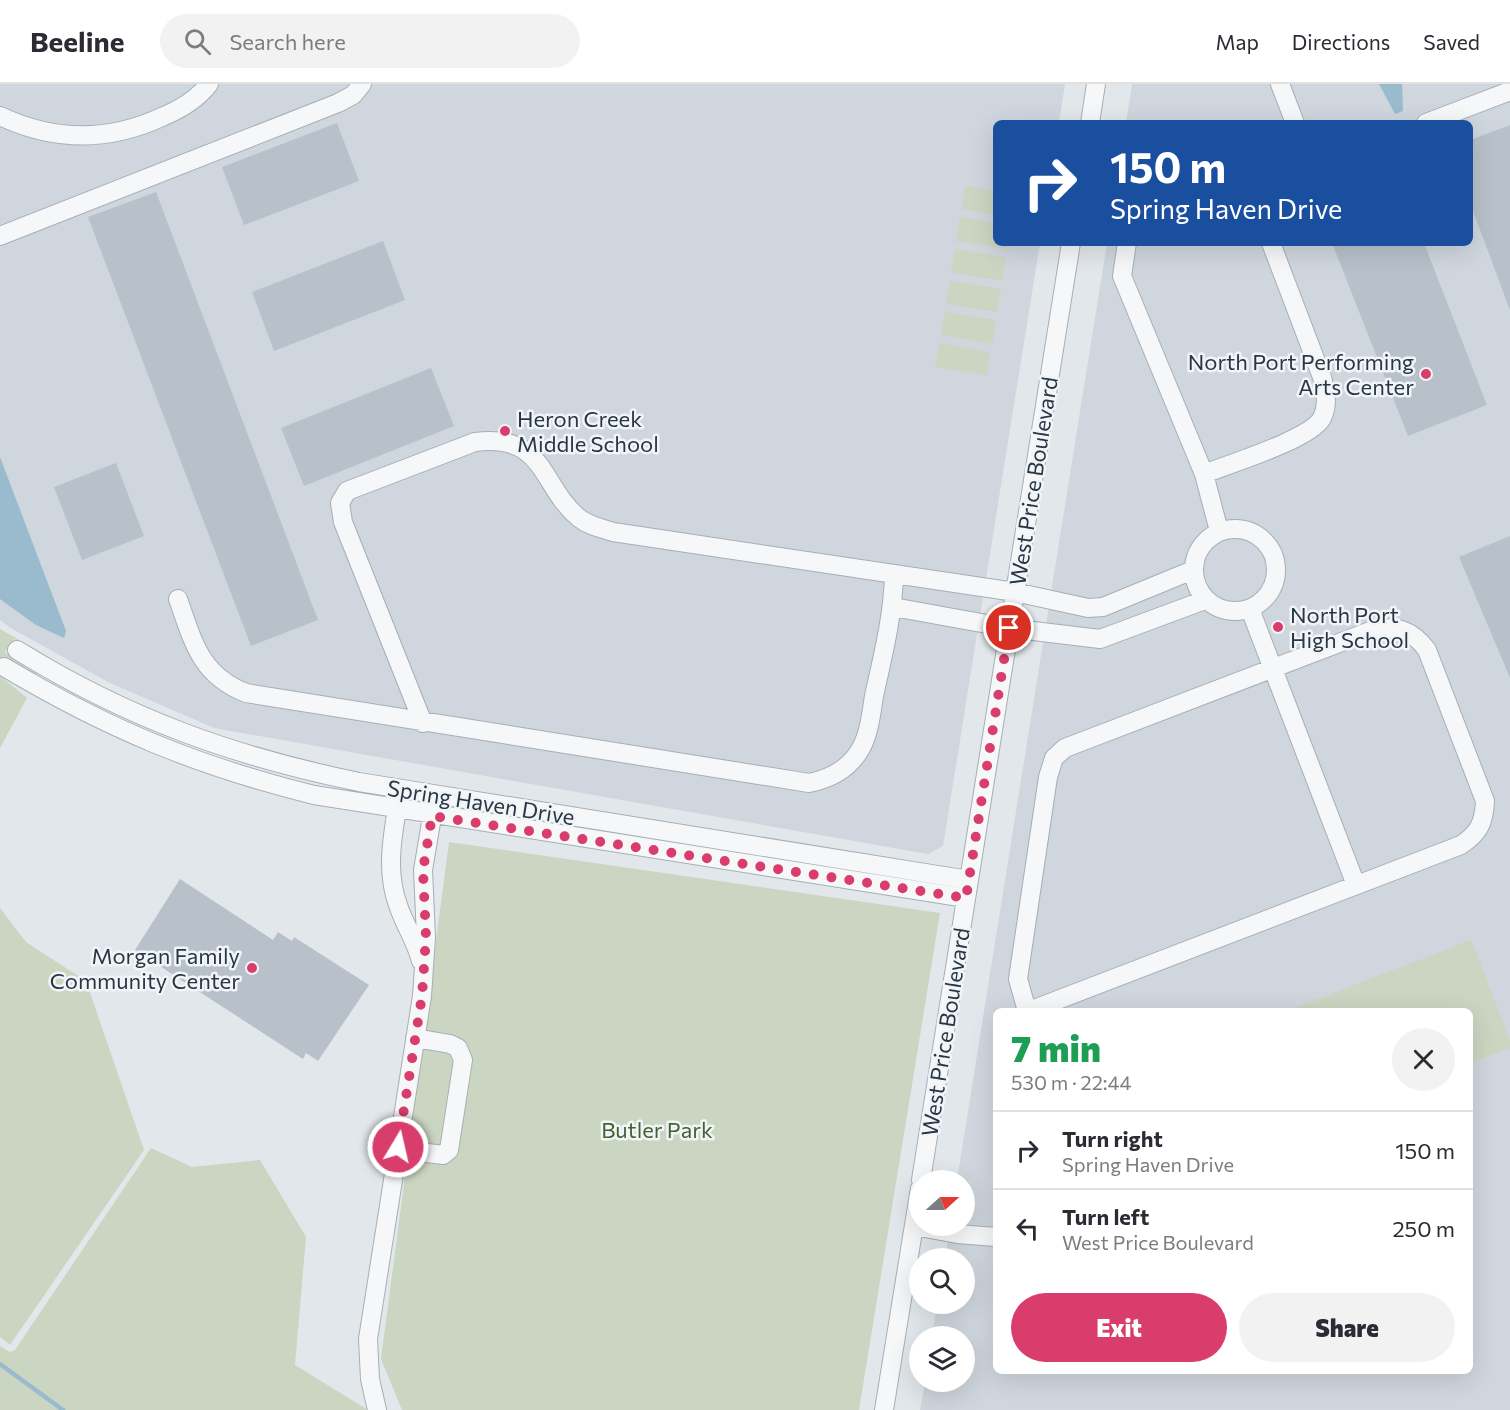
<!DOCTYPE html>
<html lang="en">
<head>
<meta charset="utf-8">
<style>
  :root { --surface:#fff; --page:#f2f2f3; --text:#2b2b33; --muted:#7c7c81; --line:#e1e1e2; --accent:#d93d6b }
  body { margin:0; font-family:Commissioner,sans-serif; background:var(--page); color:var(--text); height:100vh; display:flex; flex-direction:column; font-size:22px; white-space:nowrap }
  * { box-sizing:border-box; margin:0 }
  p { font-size:20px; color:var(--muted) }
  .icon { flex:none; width:33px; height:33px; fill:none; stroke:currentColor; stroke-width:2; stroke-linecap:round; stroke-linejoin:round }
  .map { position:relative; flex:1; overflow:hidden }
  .side { position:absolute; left:993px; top:924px; width:480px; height:366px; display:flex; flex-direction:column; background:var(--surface); border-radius:9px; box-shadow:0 6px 24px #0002 }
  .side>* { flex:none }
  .guide { position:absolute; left:993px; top:36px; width:480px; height:126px; border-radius:9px; box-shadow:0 6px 24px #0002; background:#1a4fa0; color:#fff; overflow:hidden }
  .needle { width:39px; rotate:69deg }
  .buttons { position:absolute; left:909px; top:1086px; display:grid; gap:12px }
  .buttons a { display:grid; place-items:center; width:66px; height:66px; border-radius:50%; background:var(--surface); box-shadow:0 6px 24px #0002; font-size:30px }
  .pin { position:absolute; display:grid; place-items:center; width:51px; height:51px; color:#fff; margin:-26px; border:3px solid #fff; border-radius:50%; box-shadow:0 2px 6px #0007 }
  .me { position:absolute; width:66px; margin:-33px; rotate:9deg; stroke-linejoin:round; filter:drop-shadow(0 0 4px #0008) }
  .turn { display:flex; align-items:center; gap:21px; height:126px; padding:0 18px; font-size:27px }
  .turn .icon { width:78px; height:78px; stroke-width:2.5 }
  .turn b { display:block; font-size:42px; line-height:51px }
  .round { display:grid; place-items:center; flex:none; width:63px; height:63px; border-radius:32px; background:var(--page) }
  .headline { display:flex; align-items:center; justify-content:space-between; height:102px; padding:0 18px }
  h1 { font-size:36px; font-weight:800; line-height:45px; color:#1e9e55 }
  .action { display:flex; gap:12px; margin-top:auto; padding:12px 18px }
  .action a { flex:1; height:69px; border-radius:36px; background:var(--accent); color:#fff; font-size:24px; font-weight:800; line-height:69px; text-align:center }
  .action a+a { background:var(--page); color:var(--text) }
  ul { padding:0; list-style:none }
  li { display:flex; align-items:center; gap:18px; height:78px; padding:0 18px; border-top:2px solid var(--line) }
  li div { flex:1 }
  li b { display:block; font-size:22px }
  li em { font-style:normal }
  header { display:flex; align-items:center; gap:36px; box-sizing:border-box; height:84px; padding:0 30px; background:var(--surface); border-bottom:2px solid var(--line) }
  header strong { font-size:28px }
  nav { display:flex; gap:33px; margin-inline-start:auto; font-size:21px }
  .search { width:420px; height:54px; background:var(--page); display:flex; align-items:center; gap:15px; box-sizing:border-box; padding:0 21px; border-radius:33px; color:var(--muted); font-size:22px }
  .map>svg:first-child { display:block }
  .built { fill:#cfd6dd; fill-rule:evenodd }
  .green { fill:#cad6c2 }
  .water { fill:#9abace }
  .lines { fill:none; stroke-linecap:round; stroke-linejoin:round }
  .stream { stroke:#9abace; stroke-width:4.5 }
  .building { fill:#b8c1ca }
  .minor-casing { stroke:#a6aeb6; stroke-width:20 }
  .minor { stroke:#f5f7f9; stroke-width:18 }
  .route { stroke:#d93d6b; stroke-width:10; stroke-dasharray:0 18 }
  .poi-dot { fill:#d93d6b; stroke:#f1f5f8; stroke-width:2 }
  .labels { text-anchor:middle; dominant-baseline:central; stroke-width:5; stroke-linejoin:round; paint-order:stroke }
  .poi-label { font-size:22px; fill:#283645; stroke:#f1f5f8; text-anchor:end }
  .street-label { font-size:22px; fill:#283645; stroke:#f1f5f8 }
  .park-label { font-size:22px; fill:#436234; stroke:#f1f5f8 }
</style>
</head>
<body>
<header>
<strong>Beeline</strong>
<div class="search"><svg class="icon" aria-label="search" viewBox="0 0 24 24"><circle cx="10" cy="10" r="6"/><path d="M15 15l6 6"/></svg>Search here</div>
<nav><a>Map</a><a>Directions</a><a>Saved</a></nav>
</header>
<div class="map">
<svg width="1510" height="1326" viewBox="0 0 1510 1326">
  <rect width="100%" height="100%" fill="#e2e7eb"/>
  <!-- built -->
  <path class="built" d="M0,0H1065L1059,39H996V159H1040L943,762L928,770L214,644L110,599L9,543L0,536Z
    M1132,0H1510V1326H920L925,1298H964V1252H932L937,1220H964V1174H945L950,1142H964V1096H957L1107,159H1470V39H1126ZM996,927H1470V1287H996Z"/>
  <!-- green -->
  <path class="green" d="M965,102L996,107V131L962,125Z
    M960,133L996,139V159H1009L1008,165L956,157Z
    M955,165L1006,173L1002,197L951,188Z
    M950,197L1001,205L997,228L946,220Z
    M945,228L996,236L992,260L941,251Z
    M939,259L990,268L987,291L935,283Z
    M0,545L49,573L48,575L15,555L5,568L38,588L35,592L2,573L0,576Z
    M0,592L27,614L0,664Z
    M449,758L940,829L859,1326H402L381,1275Z
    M0,824L26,858L86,897L144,1066L10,1261L0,1253Z
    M1471,856L1510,956V964L1470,979V927H1287Z
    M151,1064L192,1083L260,1076L306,1153L295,1281L368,1326H0V1262L10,1268L15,1266Z"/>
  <!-- water -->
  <path class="water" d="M1379,0H1402L1403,27L1395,30Z
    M0,373L66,547L64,554L36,541L0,515Z"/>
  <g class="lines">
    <!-- stream -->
    <path class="stream" d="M0,1280L63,1326"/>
  </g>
  <!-- building -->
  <path class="building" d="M337,39L359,97L244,141L222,83Z
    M1510,41V226L1470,119V56Z
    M156,108L318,536L251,562L88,133Z
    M383,157L405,216L274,267L252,208Z
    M1332,159H1424L1487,321L1408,352Z
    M431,284L454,342L304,402L281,344Z
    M116,379L144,452L82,476L54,403Z
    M1510,452V594L1459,473Z
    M180,795L273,856L278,848L292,857L294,853L369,901L318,977L306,969L303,975L135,866Z"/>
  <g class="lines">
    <!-- minor casing -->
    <g class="minor-casing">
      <path id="minor" d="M1280,0L1295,39
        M0,32C55,58 109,58 164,32C181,25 198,14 209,0
        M1090,39L1096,0
        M1426,39L1510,7
        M0,152L338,19L353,11L362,0
        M1127,159L1122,192L1204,390L1219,447
        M1204,390C1229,380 1311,355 1322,334C1329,320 1325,307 1322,293L1271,159
        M1194 486a41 41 0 1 1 82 0a41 41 0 1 1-82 0Z
        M178,515C193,557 200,591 246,609L809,699C829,695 846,687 858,669C869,653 871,631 874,612C883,571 893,532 894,490
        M893,523L1009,544L1100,555L1205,516
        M1250,525L1356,801
        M17,566C127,634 232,672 359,698L969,796
        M4,583C108,645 197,682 314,711L966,814
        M423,639L343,438L340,419L347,407L475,358C546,349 540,402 579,434C589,442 601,444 613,448L1015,508L1088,524L1103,523L1193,486
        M399,713C393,749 385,786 398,821C404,840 416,857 421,877
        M1027,927L1018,895L1048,693L1054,674L1065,664L1373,546C1397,541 1412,546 1427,566L1485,717C1484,739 1479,749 1461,761L1029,927
        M397,1065L443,1071L449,1066L463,976L458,964L450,960L415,954
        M921,1096L1071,159
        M914,1142L957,1150L996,1153
        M377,1326L370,1295L368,1255L422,912L426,853L423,786L434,721
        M884,1326L920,1104"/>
    </g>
    <!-- minor -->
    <use href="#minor" class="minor"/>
  </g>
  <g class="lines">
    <!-- route -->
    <path class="route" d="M398,1063L422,912L426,853L423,786L432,732L966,814L1009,544"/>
  </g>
  <!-- markers -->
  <g class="poi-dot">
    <circle cx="1426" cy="290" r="6"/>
    <circle cx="505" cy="347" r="6"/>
    <circle cx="1278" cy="543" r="6"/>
    <circle cx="252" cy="884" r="6"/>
  </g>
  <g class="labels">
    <!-- poi labels -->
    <g class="poi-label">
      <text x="1414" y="277">North Port Performing<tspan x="1414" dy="25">Arts Center</tspan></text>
      <text x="517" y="334" text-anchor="start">Heron Creek<tspan x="517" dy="25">Middle School</tspan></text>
      <text x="1290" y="530" text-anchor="start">North Port<tspan x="1290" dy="25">High School</tspan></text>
      <text x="240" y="871">Morgan Family<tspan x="240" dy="25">Community Center</tspan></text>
    </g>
    <!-- street labels -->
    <g class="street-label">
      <text transform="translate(1033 397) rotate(-81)">West Price Boulevard</text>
      <text transform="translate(481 718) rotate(9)">Spring Haven Drive</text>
      <text transform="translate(945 948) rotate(-81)">West Price Boulevard</text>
    </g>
    <!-- park labels -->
    <g class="park-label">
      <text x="657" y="1045">Butler Park</text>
    </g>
  </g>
</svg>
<div class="buttons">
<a><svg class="needle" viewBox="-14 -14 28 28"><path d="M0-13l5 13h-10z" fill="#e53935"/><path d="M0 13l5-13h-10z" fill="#7c7c81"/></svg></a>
<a><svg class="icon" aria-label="search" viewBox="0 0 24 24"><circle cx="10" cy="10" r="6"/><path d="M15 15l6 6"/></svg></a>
<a><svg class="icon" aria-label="layers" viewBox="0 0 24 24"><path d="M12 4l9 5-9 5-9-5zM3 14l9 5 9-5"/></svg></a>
</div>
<div class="pin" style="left:1009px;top:544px;background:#d93025"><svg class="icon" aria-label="arrive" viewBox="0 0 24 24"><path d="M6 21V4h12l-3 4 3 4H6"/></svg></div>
<svg class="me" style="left:398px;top:1063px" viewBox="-20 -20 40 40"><circle r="17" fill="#d93d6b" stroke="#fff" stroke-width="3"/><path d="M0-11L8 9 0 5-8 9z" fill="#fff"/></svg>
<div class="guide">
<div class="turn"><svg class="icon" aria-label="right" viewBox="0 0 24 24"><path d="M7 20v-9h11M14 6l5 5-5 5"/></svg><div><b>150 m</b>Spring Haven Drive</div></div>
</div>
<section class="side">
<div class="headline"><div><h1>7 min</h1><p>530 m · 22:44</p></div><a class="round"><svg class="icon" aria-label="close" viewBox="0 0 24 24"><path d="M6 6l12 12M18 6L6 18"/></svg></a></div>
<ul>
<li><svg class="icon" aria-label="right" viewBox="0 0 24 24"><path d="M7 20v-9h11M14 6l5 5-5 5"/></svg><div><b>Turn right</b><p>Spring Haven Drive</p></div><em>150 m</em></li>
<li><svg class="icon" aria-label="left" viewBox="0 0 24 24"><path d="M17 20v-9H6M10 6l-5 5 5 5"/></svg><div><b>Turn left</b><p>West Price Boulevard</p></div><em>250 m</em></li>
</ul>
<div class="action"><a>Exit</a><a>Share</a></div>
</section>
</div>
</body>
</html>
